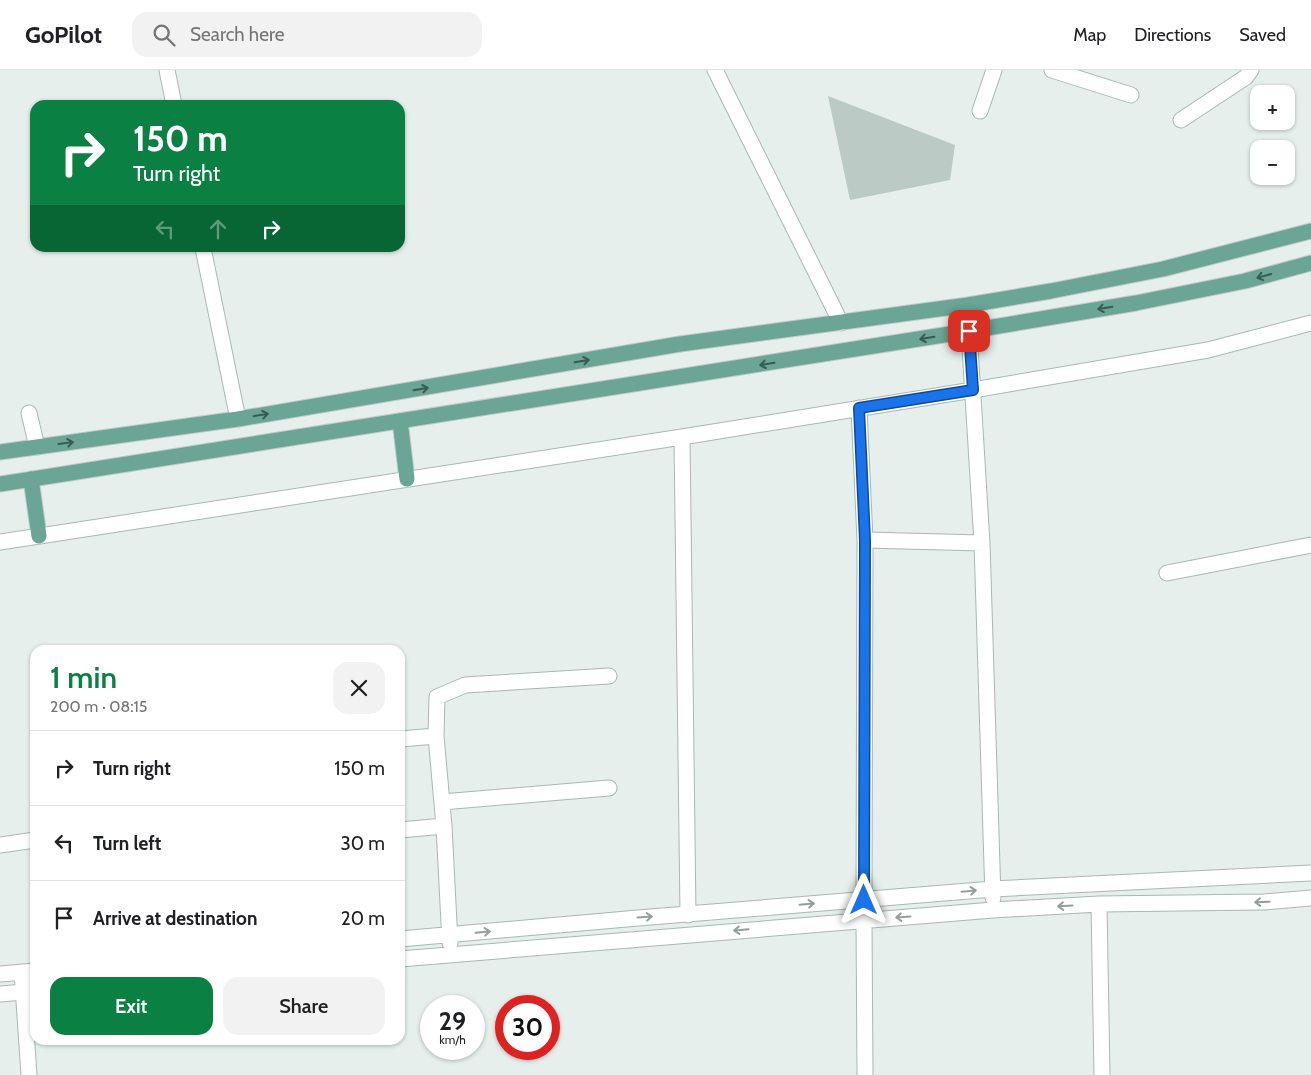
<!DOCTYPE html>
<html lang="en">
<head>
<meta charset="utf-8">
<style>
  :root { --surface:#fff; --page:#f2f2f2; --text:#202124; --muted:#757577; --line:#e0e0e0; --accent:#0b8043 }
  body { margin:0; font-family:Cabin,sans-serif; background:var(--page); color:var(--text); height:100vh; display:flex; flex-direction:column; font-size:19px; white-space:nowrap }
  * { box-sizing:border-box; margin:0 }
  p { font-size:16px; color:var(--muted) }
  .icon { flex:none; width:28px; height:28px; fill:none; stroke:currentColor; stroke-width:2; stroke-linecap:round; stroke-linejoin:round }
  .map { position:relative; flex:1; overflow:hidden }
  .sheet { position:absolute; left:30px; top:575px; width:375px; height:400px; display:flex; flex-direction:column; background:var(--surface); border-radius:15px; box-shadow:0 1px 4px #0004 }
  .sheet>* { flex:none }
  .guide { position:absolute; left:30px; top:30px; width:375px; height:152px; border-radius:15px; box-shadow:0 1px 4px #0004; background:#0b8043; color:#fff; overflow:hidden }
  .fabs { position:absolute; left:1250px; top:15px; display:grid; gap:10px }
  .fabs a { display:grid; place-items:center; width:45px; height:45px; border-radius:10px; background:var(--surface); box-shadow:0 1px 4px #0004; font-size:25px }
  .speed { position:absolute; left:420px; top:925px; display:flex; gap:10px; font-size:25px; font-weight:700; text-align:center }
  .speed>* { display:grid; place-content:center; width:65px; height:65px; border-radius:50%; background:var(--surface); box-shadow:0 1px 4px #0004; line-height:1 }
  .speed small { font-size:12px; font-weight:400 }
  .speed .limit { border:8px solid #d22; background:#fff; color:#111 }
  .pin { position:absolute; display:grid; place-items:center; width:42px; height:42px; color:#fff; margin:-21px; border-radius:10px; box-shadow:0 2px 8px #0006 }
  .me { position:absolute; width:55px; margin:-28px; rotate:0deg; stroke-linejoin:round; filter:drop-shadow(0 0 4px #0008) }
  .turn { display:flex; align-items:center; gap:18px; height:105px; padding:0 20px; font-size:22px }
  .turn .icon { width:65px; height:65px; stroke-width:2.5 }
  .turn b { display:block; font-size:35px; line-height:42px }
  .lanes { display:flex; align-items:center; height:48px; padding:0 20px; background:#0003; justify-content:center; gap:25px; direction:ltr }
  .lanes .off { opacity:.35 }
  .round { display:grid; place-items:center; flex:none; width:52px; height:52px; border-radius:15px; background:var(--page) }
  .summary { display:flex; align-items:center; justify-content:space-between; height:85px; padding:0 20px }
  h1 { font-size:30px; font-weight:600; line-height:38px; color:var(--accent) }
  .action { display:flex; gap:10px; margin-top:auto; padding:10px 20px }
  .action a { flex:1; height:58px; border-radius:15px; background:var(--accent); color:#fff; font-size:20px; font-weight:600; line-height:58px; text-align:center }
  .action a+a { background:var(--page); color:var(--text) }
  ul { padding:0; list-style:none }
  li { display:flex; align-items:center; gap:15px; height:75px; padding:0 20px; border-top:1px solid var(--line) }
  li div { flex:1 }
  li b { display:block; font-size:19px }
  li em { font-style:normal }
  header { display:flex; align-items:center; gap:30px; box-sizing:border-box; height:70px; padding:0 25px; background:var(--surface); border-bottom:1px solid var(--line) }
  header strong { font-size:24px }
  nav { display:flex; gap:28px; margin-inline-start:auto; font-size:18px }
  .search { width:350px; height:45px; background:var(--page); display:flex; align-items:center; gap:12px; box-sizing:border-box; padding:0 18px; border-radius:15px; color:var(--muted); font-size:19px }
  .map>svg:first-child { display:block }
  .building { fill:#bbcac4 }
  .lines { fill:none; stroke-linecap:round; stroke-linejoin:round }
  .minor-casing { stroke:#a8b8b2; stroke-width:17 }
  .major-casing { stroke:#c2cac8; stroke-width:17 }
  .minor { stroke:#fff; stroke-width:15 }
  .major { stroke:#6aa596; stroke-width:15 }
  .oneway { stroke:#365b51 }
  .oneway2 { stroke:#92a09c }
  .route-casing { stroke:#114b97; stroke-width:12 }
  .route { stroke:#1a73e8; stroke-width:9 }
</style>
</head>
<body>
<header>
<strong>GoPilot</strong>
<div class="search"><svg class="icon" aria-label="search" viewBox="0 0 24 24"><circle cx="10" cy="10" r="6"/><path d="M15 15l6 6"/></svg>Search here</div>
<nav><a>Map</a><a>Directions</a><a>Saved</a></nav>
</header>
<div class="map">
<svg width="1311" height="1005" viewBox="0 0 1311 1005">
  <rect width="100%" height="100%" fill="#e6efeb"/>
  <!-- building -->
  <path class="building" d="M828,26L955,75L950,110L850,130Z"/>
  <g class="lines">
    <!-- minor casing -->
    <g class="minor-casing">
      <path id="minor" d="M167,0L174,35
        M715,0L841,253
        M1052,0L1131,25
        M980,41L994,0
        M1181,50L1246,7L1251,0
        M203,178L238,349
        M969,261L982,473L993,828
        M859,338L865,470
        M29,343L37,377
        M682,367L688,845
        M0,472L682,367L973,320L1208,280L1311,253
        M1167,503L1311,475
        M400,669L436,666
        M442,732L609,718
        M400,760L444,756
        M0,775L35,770
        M864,830L865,470L982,473
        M1099,834L1102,1005
        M864,850L865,1005
        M400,869L638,848L993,819L1311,803
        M450,873L444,756L436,666L437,627L465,615L609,606
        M400,889L993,840L1099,834L1264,832L1311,828
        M22,902L29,1005
        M0,904L35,901
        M0,924L35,921"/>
    </g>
    <!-- major casing -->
    <g class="major-casing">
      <path id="major" d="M400,351L407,409
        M0,382L238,349L680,274L968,235L1051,221L1163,199L1311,161
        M31,409L39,466
        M0,414L969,261L1136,233L1245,211L1311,193"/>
    </g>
    <!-- minor -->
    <use href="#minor" class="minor"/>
    <!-- major -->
    <use href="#major" class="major"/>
  </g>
  <!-- one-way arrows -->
  <defs><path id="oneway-shaft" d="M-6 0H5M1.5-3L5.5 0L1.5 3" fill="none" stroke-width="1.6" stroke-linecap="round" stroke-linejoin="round" transform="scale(1.25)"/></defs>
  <g class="oneway">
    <use href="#oneway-shaft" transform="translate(1264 206) rotate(165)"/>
    <use href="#oneway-shaft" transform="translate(1105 238) rotate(170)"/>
    <use href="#oneway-shaft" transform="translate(927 268) rotate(171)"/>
    <use href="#oneway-shaft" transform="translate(582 291) rotate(-10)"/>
    <use href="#oneway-shaft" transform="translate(767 294) rotate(171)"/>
    <use href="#oneway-shaft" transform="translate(421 319) rotate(-9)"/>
    <use href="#oneway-shaft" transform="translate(261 345) rotate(-9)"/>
    <use href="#oneway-shaft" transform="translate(66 373) rotate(-8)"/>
  </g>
  <g class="oneway2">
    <use href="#oneway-shaft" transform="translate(969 821) rotate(-5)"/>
    <use href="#oneway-shaft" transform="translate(1262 832) rotate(178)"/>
    <use href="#oneway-shaft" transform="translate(807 834) rotate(-5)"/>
    <use href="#oneway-shaft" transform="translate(1065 836) rotate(177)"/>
    <use href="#oneway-shaft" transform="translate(645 847) rotate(-4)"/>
    <use href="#oneway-shaft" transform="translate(903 847) rotate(176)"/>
    <use href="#oneway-shaft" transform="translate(741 860) rotate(175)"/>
    <use href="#oneway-shaft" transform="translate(483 862) rotate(-5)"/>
  </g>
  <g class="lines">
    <!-- route casing -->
    <g class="route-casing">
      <path id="route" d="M864,830L865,470L859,338L973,320L969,261"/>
    </g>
    <!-- route -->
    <use href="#route" class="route"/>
  </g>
</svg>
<div class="fabs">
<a>+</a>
<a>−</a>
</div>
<div class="speed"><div>29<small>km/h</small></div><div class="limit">30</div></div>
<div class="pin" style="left:969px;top:261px;background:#d93025"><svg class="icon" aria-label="arrive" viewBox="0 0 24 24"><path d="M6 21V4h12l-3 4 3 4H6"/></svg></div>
<svg class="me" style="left:864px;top:830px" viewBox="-20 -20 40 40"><path d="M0-17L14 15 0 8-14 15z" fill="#1a73e8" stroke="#fff" stroke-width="4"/></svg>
<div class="guide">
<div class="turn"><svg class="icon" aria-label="right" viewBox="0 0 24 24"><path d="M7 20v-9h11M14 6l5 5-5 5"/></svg><div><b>150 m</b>Turn right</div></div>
<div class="lanes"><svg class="icon off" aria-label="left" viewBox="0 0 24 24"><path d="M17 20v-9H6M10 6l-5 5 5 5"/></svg><svg class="icon off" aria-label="ahead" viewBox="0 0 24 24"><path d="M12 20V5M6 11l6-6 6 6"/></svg><svg class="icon" aria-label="right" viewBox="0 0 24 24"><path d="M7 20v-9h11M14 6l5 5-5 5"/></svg></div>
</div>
<section class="sheet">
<div class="summary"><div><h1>1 min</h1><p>200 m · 08:15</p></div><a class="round"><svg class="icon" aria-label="close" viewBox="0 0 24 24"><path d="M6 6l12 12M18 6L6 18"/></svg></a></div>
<ul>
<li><svg class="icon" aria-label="right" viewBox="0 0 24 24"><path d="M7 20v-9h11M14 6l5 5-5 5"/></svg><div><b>Turn right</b></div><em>150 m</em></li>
<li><svg class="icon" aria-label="left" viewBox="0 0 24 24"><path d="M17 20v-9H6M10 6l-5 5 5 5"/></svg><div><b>Turn left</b></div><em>30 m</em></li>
<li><svg class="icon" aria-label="arrive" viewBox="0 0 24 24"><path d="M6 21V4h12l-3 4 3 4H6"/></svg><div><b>Arrive at destination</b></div><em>20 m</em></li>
</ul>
<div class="action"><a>Exit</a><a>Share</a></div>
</section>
</div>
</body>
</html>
